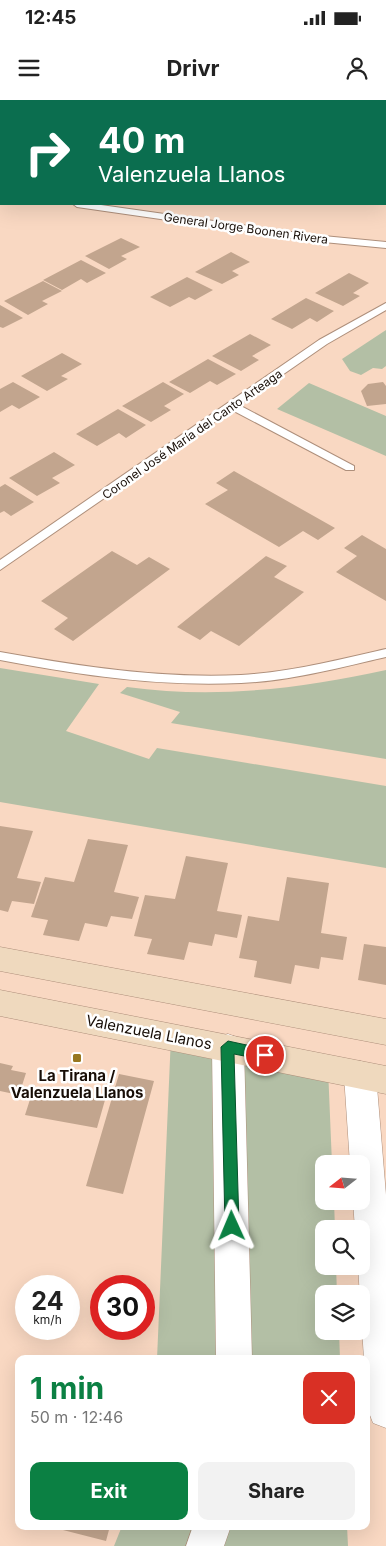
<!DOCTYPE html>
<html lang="en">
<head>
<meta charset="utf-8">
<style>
  :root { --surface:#fff; --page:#f2f2f2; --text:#222; --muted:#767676; --accent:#0b8043 }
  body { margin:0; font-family:Inter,sans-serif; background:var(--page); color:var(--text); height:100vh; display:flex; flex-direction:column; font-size:19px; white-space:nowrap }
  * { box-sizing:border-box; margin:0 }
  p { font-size:16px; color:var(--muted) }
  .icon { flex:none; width:28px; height:28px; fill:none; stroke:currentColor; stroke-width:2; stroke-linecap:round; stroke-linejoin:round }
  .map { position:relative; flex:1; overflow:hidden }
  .drawer { position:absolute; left:15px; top:1255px; width:355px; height:175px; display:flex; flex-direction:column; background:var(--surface); border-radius:10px; box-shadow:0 5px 20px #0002 }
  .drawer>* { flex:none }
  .hud { position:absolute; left:0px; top:0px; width:386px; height:105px; box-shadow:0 5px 20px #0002; background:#0b6e4f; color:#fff; overflow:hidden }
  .needle { width:32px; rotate:253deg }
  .fabs { position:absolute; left:315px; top:1055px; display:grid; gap:10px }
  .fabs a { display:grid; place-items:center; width:55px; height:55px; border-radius:10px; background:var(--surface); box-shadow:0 5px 20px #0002; font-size:25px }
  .speed { position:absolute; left:15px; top:1175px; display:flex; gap:10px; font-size:25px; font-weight:700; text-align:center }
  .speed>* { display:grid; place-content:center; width:65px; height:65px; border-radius:50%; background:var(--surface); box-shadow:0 5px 20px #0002; line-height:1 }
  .speed small { font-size:12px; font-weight:400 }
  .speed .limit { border:8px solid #d22; background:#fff; color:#111 }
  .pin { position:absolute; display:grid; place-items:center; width:42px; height:42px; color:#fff; margin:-21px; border:2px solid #fff; border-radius:50%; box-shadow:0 1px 5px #0007 }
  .me { position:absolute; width:55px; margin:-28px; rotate:359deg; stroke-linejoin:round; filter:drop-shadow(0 0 4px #0008) }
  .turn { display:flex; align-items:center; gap:18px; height:105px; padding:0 15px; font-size:22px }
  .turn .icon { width:65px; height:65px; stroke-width:2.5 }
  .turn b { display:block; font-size:35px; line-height:42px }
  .round { display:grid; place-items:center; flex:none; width:52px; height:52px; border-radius:10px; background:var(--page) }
  .summary { display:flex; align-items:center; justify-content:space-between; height:85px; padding:0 15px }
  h1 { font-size:30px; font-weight:700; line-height:38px; color:var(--accent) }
  .primary-button { display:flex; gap:10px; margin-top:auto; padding:10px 15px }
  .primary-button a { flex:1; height:58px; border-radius:10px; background:var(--accent); color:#fff; font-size:20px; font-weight:700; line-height:58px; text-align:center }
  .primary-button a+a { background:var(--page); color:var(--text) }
  .status { display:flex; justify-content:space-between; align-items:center; height:35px; padding:0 25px; background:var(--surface); direction:ltr }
  .status svg { height:14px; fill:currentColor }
  header { display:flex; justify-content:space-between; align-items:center; height:65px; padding:0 15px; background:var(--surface); font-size:22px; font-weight:700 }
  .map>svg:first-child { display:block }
  .green { fill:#b3bfa5 }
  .building { fill:#c2a58e }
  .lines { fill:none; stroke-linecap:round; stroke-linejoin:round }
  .lane-casing { stroke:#ae8f7b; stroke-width:2 }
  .street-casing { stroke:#ae8f7b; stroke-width:1 }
  .secondary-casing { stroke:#ae8f7b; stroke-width:1 }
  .lane { fill:#fff; fill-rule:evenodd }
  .street { fill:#fff; fill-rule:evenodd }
  .secondary { fill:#efd9be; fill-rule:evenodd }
  .route { fill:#0b8043; stroke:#07532c }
  .poi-dot { fill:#987720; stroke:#fff; stroke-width:2 }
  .labels { text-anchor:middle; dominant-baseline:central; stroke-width:5; stroke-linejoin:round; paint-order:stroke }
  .far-street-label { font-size:12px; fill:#170d06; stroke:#fff }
  .street-label { font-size:15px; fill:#170d06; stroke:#fff }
  .poi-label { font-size:15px; font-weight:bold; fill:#170d06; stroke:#fff }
</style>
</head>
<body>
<div class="status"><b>12:45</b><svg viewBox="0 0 49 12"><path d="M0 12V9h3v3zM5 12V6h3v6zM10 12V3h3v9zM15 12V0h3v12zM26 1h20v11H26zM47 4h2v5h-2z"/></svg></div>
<header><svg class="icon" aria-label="menu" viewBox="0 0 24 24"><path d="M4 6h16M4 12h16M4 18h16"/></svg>Drivr<svg class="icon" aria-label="person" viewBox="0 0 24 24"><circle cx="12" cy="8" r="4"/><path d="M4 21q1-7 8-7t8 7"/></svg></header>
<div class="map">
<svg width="386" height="1446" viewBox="0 0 386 1446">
  <rect width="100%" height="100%" fill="#f9d8c2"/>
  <!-- green -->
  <path class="green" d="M386,230V266L382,269L373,268L361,275L350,271L342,259Z
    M309,283L386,316V356L277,309Z
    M0,568L99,584L66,631L149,659L157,648L386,686V768L0,702Z
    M386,570V659L171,623L180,612L120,593L127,587C215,599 300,589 386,570Z
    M171,936L328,968L332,1064H324V1101H334L335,1129H324V1166H336L337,1194H324V1231H339L340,1259H157Z
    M122,1426H347L348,1446H114Z"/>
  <!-- building -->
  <path class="building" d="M121,138L140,147L121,156L127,159L109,169L85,156Z
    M231,152L250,162L232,171L239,175L222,184L195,172Z
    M81,160L106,173L87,183L81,179L62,190L43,180Z
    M349,173L369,183L353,193L360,196L343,206L315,193Z
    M187,177L213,190L195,200L189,197L170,207L150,197Z
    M43,181L62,191L42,201L48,204L28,215L4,201Z
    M306,198L334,211L317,222L310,218L292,229L271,219Z
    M0,205L23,218L3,228L0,227Z
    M250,234L271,245L252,256L259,260L241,271L212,256Z
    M62,253L82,264L61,276L68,279L47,291L21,276Z
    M208,259L236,274L217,285L210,281L190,293L169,282Z
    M13,282L40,297L19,309L12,305L0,312V289Z
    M163,282L184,294L164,306L171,310L151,322L122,306Z
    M383,282L386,286V304L367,306L361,291L368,284Z
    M118,309L146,325L126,338L119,333L97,346L76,334Z
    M54,352L75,365L52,378L60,383L37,396L9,378Z
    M234,371L335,428L318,440L303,431L279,447L205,404L228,390L216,383Z
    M5,384L34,402L11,416L4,411L0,413V387Z
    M362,435L386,449V501L336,472L357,456L344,448Z
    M112,451L137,465L149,457L170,469L73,541L54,529L68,518L41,501Z
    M266,456L287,466L274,477L304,492L239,546L211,531L200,540L177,527Z
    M0,726L33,731L17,778L41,782L34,804L12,801L8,812L0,810Z
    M88,739L128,745L114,792L139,797L132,819L111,816L107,827L85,823L79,841L43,835L48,820L31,817L45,777L74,782Z
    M186,756L228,763L217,811L242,815L237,838L215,834L212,846L189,842L184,860L147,854L152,839L134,836L145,795L175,799Z
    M287,777L329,783L321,833L347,837L343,860L321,857L319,869L295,865L291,884L254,877L257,861L239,858L248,816L279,821Z
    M364,844L386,847V885L358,880Z
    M0,963L13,966L11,970L26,973L19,995L0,991Z
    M119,974L154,981L123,1094L86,1086Z
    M34,987L105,1000L97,1028L25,1015Z
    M60,1426H110L106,1441L59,1429Z"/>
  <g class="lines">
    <!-- lane casing -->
    <g class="lane-casing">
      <path id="lane" d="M0,90H1V96H0Z
        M73,104H94L313,135L386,142V148L313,141L77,107Z
        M386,203V210L327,244L239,305L354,366V370H346L232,310L0,470V460L319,240Z
        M386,549V557C338,568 290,581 241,583C160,587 79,575 0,560V552C79,566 160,579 241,575C290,572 338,560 386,549Z"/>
    </g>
    <!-- street casing -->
    <g class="street-casing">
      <path id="street" d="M228,934L239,938L244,947L252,1259H216L212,947L217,938Z
        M360,961L371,965L376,975L386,1095V1328L373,1323L368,1310L366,1259H364L358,1166H361V1129H355L353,1101H361V1064H350L344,975L349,965Z
        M193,1426H231L224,1446H186Z"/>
    </g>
    <!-- secondary casing -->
    <g class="secondary-casing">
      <path id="secondary" d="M0,847L386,919V945L0,871Z
        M0,890L386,966V994L0,916Z"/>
    </g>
    <!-- lane -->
    <use href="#lane" class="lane"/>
    <!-- street -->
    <use href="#street" class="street"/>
    <!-- secondary -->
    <use href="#secondary" class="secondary"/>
  </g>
  <!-- route -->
  <path class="route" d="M228,941L265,949L272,955L265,960L234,954L239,1126L237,1131L232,1133L227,1131L225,1126L221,947Z"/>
  <!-- markers -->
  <rect class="poi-dot" x="72" y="953" width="10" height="10" rx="2.5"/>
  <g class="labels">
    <!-- far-street labels -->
    <g class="far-street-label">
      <text transform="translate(246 128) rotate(8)">General Jorge Boonen Rivera</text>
      <text transform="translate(192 334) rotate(-35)">Coronel José María del Canto Arteaga</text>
    </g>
    <!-- street labels -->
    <g class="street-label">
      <text transform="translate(149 932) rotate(11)">Valenzuela Llanos</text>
    </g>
    <!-- poi labels -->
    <g class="poi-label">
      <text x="77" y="975">La Tirana /<tspan x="77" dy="17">Valenzuela Llanos</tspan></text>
    </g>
  </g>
</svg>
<div class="fabs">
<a><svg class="needle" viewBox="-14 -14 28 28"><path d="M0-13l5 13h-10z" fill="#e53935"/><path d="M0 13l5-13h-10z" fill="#767676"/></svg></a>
<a><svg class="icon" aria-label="search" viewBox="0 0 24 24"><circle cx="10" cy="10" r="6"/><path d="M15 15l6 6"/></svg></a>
<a><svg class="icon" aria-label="layers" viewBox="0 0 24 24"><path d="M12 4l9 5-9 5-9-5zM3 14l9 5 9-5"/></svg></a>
</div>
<div class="speed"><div>24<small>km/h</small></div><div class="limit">30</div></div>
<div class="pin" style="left:265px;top:955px;background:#d93025"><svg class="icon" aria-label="arrive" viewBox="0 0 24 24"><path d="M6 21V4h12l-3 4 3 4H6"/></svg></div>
<svg class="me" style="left:232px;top:1126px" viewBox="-20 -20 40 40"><path d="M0-17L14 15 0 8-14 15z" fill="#0b8043" stroke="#fff" stroke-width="4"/></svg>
<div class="hud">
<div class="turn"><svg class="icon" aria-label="right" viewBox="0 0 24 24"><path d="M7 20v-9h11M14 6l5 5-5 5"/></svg><div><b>40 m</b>Valenzuela Llanos</div></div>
</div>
<section class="drawer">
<div class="summary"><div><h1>1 min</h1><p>50 m · 12:46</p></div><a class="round" style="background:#d93025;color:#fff"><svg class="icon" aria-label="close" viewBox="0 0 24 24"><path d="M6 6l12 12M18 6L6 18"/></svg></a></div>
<div class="primary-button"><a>Exit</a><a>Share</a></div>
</section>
</div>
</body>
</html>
